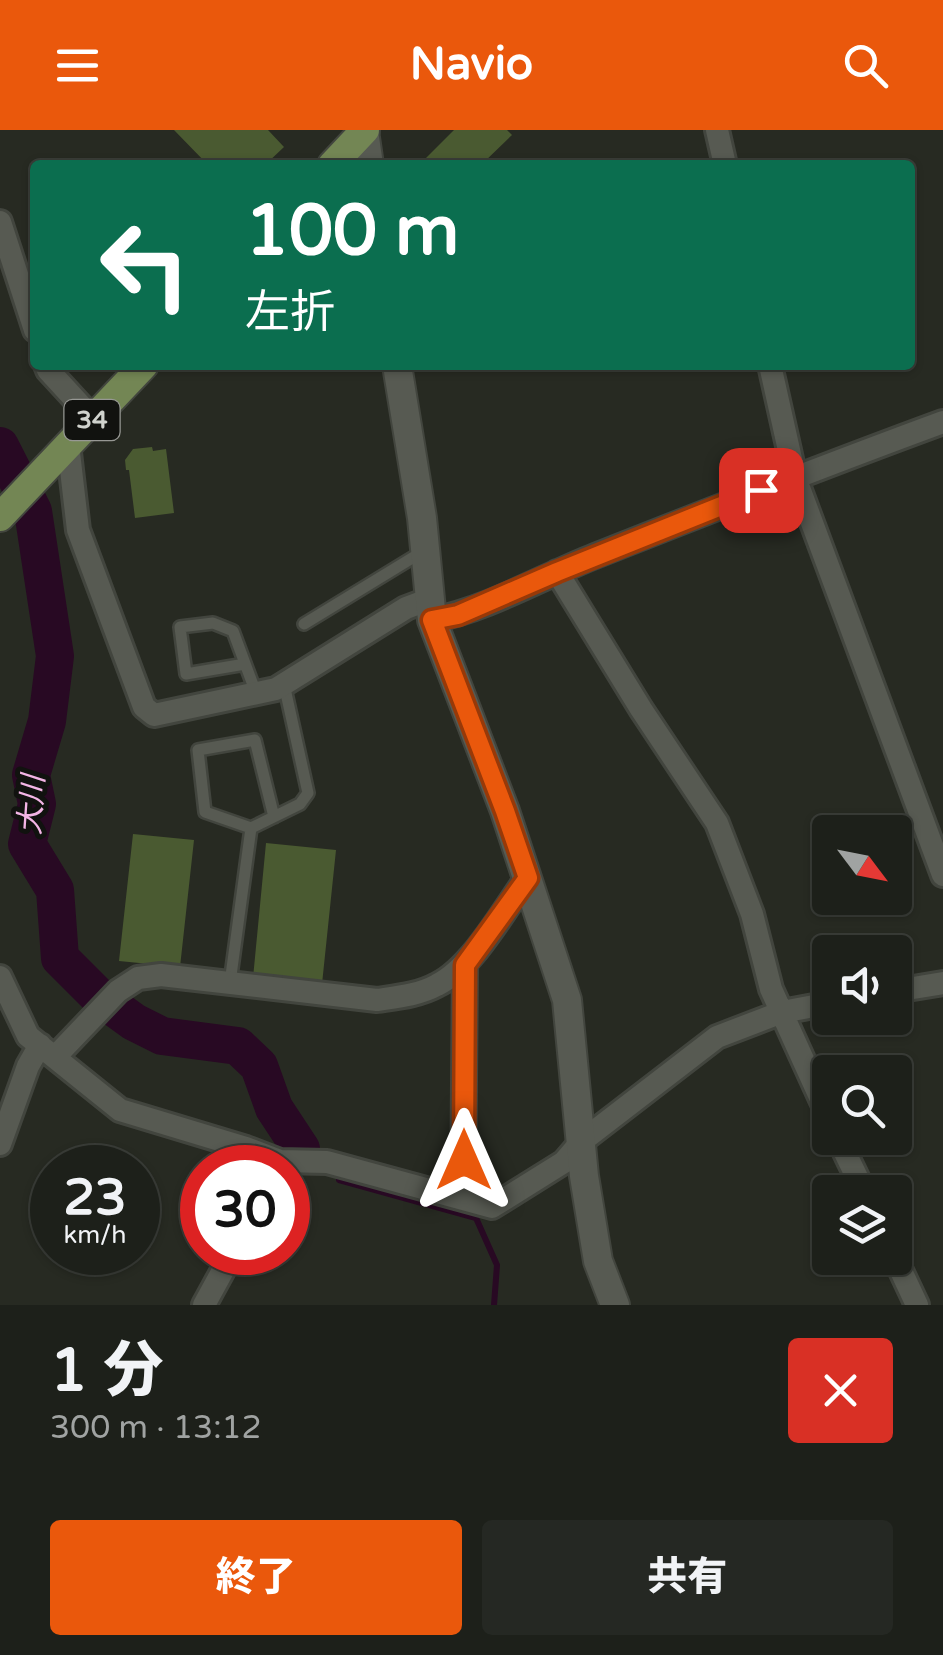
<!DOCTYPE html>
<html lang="ja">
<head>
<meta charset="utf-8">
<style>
  :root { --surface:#1d201a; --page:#252823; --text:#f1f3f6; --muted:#a0a3a2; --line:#3b3e39; --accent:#ea580c }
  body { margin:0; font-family:"Varela Round","Noto Sans JP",sans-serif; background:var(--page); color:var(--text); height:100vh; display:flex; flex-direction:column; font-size:38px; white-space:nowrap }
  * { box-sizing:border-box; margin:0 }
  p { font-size:32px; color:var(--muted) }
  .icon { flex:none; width:55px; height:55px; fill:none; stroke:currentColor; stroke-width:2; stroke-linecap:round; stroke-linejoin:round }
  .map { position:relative; height:1175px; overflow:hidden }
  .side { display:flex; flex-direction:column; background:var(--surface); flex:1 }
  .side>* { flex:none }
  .guide { position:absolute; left:30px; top:30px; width:885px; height:210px; border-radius:10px; box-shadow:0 2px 8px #0004,0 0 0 2px var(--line); background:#0b6e4f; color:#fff; overflow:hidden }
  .needle { width:65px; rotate:122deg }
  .fabs { position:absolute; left:812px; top:685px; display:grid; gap:20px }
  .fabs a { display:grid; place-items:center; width:100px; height:100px; border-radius:10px; background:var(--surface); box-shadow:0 2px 8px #0004,0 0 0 2px var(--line); font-size:50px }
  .speed { position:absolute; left:30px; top:1015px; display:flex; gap:20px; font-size:50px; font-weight:700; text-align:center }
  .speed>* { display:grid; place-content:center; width:130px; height:130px; border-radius:50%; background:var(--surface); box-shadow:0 2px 8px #0004,0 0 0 2px var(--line); line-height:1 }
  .speed small { font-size:25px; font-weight:400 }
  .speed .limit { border:15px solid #d22; background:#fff; color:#111 }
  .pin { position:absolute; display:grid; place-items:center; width:85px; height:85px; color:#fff; margin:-42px; border-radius:20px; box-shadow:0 5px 15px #0006 }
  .me { position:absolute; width:110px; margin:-55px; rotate:0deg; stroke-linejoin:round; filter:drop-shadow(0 0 8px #0008) }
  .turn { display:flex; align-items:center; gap:35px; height:210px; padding:0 50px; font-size:45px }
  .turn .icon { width:130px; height:130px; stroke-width:2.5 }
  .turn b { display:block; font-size:70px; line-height:85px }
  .round { display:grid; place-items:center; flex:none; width:105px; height:105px; border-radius:10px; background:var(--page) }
  .overview { display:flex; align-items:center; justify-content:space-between; height:170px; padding:0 50px }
  h1 { font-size:60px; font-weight:800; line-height:75px }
  .primary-button { display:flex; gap:20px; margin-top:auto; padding:20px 50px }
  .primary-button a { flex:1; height:115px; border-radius:10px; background:var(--accent); color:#fff; font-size:40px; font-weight:800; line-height:115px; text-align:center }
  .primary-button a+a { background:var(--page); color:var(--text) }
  header { display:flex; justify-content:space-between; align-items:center; height:130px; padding:0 50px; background:var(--accent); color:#fff; font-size:45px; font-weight:800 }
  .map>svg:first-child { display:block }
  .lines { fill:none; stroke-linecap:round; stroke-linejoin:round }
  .stream { stroke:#280923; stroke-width:6 }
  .river { stroke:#280923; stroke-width:38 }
  .building { fill:#4a5a31 }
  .service-casing { stroke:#42453e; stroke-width:16 }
  .minor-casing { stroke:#42453e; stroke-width:28 }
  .tertiary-casing { stroke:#42453e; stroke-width:32 }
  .primary-casing { stroke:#42453e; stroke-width:32 }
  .service { stroke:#575a52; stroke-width:11 }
  .minor { stroke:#575a52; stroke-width:22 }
  .tertiary { stroke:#575a52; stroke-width:28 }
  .primary { stroke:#738654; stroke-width:28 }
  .route-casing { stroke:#983908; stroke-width:25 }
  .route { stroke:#ea580c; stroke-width:18 }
  .labels { text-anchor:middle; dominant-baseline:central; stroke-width:10; stroke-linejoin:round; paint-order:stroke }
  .shield { fill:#11120f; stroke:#979894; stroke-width:2.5 }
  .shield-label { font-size:25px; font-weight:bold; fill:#d0d2cd }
  .water-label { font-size:30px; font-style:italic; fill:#f3b5e5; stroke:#11120f }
</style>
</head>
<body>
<header><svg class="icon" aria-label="menu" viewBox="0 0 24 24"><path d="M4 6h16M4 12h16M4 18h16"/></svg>Navio<svg class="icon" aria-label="search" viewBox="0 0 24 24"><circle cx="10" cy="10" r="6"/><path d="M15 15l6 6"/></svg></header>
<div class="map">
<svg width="943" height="1175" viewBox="0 0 943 1175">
  <rect width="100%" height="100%" fill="#272a22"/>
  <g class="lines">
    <!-- stream -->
    <path class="stream" d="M339,1050L476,1088L497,1135L494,1175"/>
    <!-- river -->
    <path class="river" d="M0,316L33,381L55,526L47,591L31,645L37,674L27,714L55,760L60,828L98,866L134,892L162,906L238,916L259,936L274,978L301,1019"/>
  </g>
  <!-- building -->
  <path class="building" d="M174,0H268L284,17L265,35H208Z
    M454,0H507L512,5L481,35H425L422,32Z
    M152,317L153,321L166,319L174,383L135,388L129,340H126L125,330L133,319Z
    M133,704L194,710L180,837L119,831Z
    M266,713L336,720L322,854L253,848Z"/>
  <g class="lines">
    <!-- service casing -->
    <g class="service-casing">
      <path id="service" d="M304,494L422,422
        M245,534L186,544L180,497L213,493L233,501L256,563
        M251,698L205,682L198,620L255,610L274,687
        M230,853L251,698L300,674L308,663L284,554"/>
    </g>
    <!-- minor casing -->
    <g class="minor-casing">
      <path id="minor" d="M717,0L725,35
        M0,92L35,200
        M46,235L48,240L93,289
        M770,235L795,347L943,745
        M68,314L78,400L144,577L154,585L276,559L406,478L430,469
        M557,442L641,579L717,693L752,784L771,859L830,989
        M432,490C488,479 542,447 595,426C711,380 826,335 943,292
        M0,847L28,906L120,980L246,1018L280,1031L327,1032L492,1077L564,1032L582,1011L717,907L782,882L830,873
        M895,861L943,853
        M55,927L118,861L138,848L161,845L377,870C397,867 419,865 437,855C472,838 504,780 527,748
        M838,1008L864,1062
        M0,1014L28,936L40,915
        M463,1069L465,835
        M895,1128L917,1175
        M204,1175L233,1122"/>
    </g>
    <!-- tertiary casing -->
    <g class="tertiary-casing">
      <path id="tertiary" d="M364,1L369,35
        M397,235L422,388L432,490L505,681L567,870L584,1046L598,1131L615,1175"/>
    </g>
    <!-- primary casing -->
    <g class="primary-casing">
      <path id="primary" d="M332,35L365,0
        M0,387L144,235"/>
    </g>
    <!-- service -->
    <use href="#service" class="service"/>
    <!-- minor -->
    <use href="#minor" class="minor"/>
    <!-- tertiary -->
    <use href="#tertiary" class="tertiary"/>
    <!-- primary -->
    <use href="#primary" class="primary"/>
  </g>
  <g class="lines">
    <!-- route casing -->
    <g class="route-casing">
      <path id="route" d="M464,1030L465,835L528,748L505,681L432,490L458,485L557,442L761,360"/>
    </g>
    <!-- route -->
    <use href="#route" class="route"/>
  </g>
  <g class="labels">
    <!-- shield labels -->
    <rect class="shield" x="64.5" y="270" width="55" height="40" rx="8"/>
    <g class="shield-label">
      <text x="92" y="290">34</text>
    </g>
    <!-- water labels -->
    <g class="water-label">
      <text transform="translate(32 675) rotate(-86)">大川</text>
    </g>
  </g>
</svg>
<div class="fabs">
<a><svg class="needle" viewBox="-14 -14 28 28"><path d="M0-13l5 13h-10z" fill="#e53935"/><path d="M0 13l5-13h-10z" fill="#a0a3a2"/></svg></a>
<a><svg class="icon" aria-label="sound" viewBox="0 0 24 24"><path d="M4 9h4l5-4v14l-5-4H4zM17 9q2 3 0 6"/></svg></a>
<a><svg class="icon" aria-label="search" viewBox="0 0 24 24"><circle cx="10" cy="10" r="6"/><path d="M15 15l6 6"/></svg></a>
<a><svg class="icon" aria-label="layers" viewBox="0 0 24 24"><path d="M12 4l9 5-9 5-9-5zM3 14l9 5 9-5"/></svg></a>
</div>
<div class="speed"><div>23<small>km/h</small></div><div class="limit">30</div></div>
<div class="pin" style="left:761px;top:360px;background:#d93025"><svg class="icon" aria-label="arrive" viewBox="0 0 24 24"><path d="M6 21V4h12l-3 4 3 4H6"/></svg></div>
<svg class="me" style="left:464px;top:1030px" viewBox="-20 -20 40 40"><path d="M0-17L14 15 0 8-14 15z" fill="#ea580c" stroke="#fff" stroke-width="4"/></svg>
<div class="guide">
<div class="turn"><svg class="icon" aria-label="left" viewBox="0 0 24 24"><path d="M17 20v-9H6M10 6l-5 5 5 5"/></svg><div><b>100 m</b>左折</div></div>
</div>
</div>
<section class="side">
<div class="overview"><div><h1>1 分</h1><p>300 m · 13:12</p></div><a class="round" style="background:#d93025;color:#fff"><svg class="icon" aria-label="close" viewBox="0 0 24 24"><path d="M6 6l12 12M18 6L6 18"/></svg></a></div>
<div class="primary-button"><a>終了</a><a>共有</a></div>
</section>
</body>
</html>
